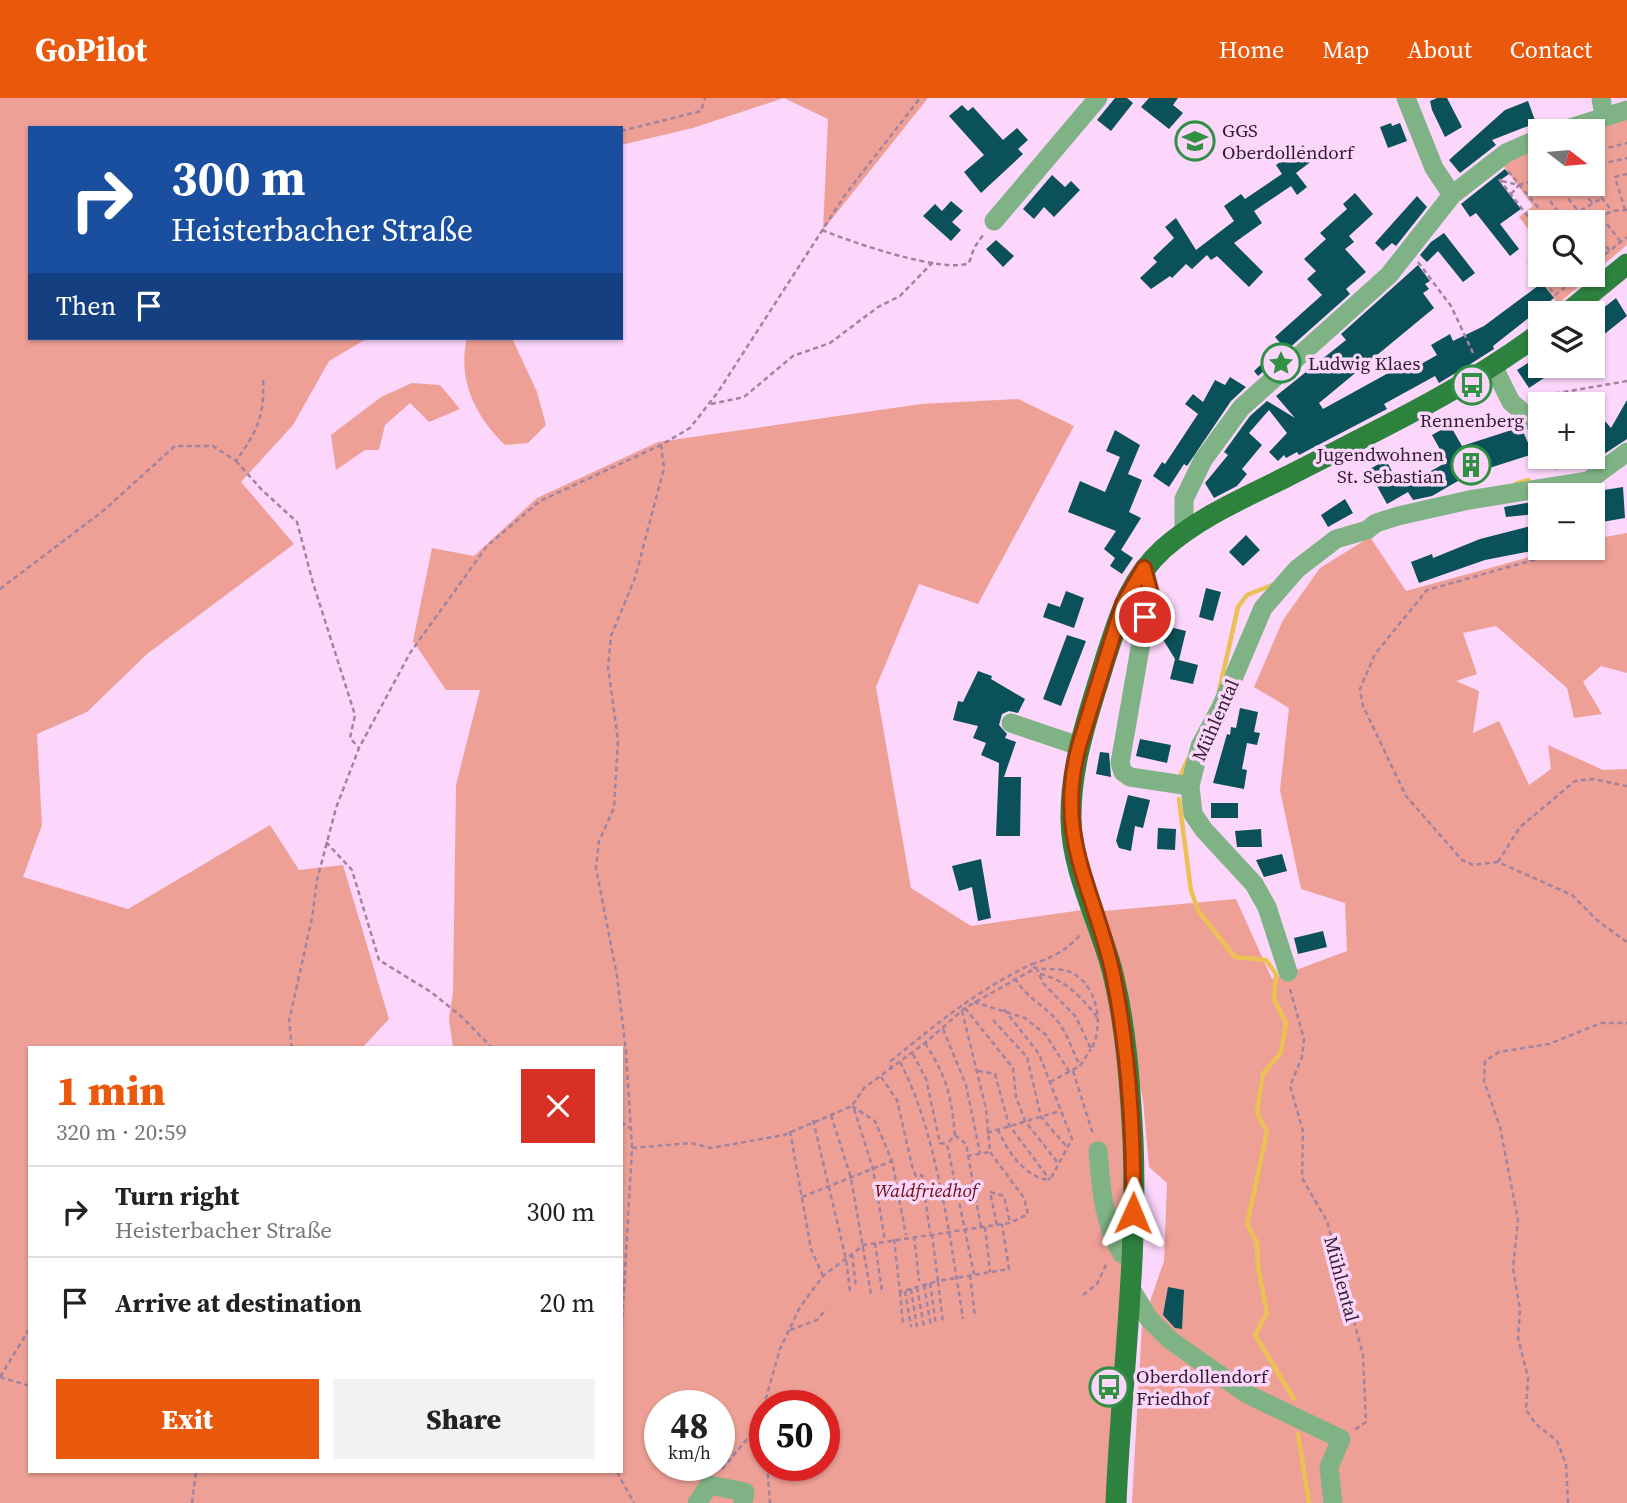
<!DOCTYPE html>
<html lang="en">
<head>
<meta charset="utf-8">
<style>
  :root { --surface:#fff; --page:#f2f2f2; --text:#222; --muted:#767676; --line:#e0e0e0; --accent:#ea580c }
  body { margin:0; font-family:"Source Serif 4",serif; background:var(--page); color:var(--text); height:100vh; display:flex; flex-direction:column; font-size:26px; white-space:nowrap }
  * { box-sizing:border-box; margin:0 }
  p { font-size:23px; color:var(--muted) }
  .icon { flex:none; width:38px; height:38px; fill:none; stroke:currentColor; stroke-width:2; stroke-linecap:round; stroke-linejoin:round }
  .map { position:relative; flex:1; overflow:hidden }
  .drawer { position:absolute; left:28px; top:948px; width:595px; height:427px; display:flex; flex-direction:column; background:var(--surface); border-radius:0px; box-shadow:0 2px 5px #0004 }
  .drawer>* { flex:none }
  .guide { position:absolute; left:28px; top:28px; width:595px; height:214px; border-radius:0px; box-shadow:0 2px 5px #0004; background:#1a4fa0; color:#fff; overflow:hidden }
  .needle { width:46px; rotate:106deg }
  .controls { position:absolute; left:1528px; top:21px; display:grid; gap:14px }
  .controls a { display:grid; place-items:center; width:77px; height:77px; border-radius:0px; background:var(--surface); box-shadow:0 2px 5px #0004; font-size:35px }
  .speed { position:absolute; left:644px; top:1292px; display:flex; gap:14px; font-size:35px; font-weight:700; text-align:center }
  .speed>* { display:grid; place-content:center; width:91px; height:91px; border-radius:50%; background:var(--surface); box-shadow:0 2px 5px #0004; line-height:1 }
  .speed small { font-size:18px; font-weight:400 }
  .speed .limit { border:10px solid #d22; background:#fff; color:#111 }
  .pin { position:absolute; display:grid; place-items:center; width:60px; height:60px; color:#fff; margin:-30px; border:4px solid #fff; border-radius:50%; box-shadow:0 2px 7px #0007 }
  .me { position:absolute; width:77px; margin:-38px; rotate:1deg; stroke-linejoin:round; filter:drop-shadow(0 0 5px #0008) }
  .turn { display:flex; align-items:center; gap:24px; height:147px; padding:0 28px; font-size:32px }
  .turn .icon { width:91px; height:91px; stroke-width:2.5 }
  .turn b { display:block; font-size:49px; line-height:60px }
  .then { display:flex; align-items:center; height:66px; padding:0 28px; background:#0003; gap:14px; font-size:26px }
  .round { display:grid; place-items:center; flex:none; width:74px; height:74px; border-radius:0px; background:var(--page) }
  .overview { display:flex; align-items:center; justify-content:space-between; height:119px; padding:0 28px }
  h1 { font-size:42px; font-weight:800; line-height:52px; color:var(--accent) }
  .button { display:flex; gap:14px; margin-top:auto; padding:14px 28px }
  .button a { flex:1; height:80px; border-radius:0px; background:var(--accent); color:#fff; font-size:28px; font-weight:800; line-height:80px; text-align:center }
  .button a+a { background:var(--page); color:var(--text) }
  ul { padding:0; list-style:none }
  li { display:flex; align-items:center; gap:21px; height:91px; padding:0 28px; border-top:2px solid var(--line) }
  li div { flex:1 }
  li b { display:block; font-size:26px }
  li em { font-style:normal }
  header { display:flex; align-items:center; gap:42px; box-sizing:border-box; height:98px; padding:0 35px; background:var(--accent); color:#fff }
  header strong { font-size:33px }
  nav { display:flex; gap:38px; margin-inline-start:auto; font-size:24px }
  .map>svg:first-child { display:block }
  .green { fill:#eea096; fill-rule:evenodd }
  .lines { fill:none; stroke-linecap:round; stroke-linejoin:round }
  .stream { stroke:#ebc155; stroke-width:4.5 }
  .building { fill:#0a5159 }
  .path { stroke:#a183a0; stroke-width:2.5; stroke-dasharray:5 3.5; stroke-linecap:butt }
  .minor { stroke:#7fb385; stroke-width:19 }
  .major { stroke:#2d823e; stroke-width:21 }
  .route-casing { stroke:#983908; stroke-width:18 }
  .route { stroke:#ea580c; stroke-width:12 }
  .labels { text-anchor:middle; dominant-baseline:central; stroke-width:7; stroke-linejoin:round; paint-order:stroke }
  .poi-label { font-size:19px; fill:#2f1d2f; stroke:#fdd6fb; text-anchor:start }
  .street-label { font-size:19px; fill:#2f1d2f; stroke:#fdd6fb }
  .park-label { font-size:19px; font-style:italic; fill:#6c090b; stroke:#fdd6fb }
</style>
</head>
<body>
<header>
<strong>GoPilot</strong>
<nav><a>Home</a><a>Map</a><a>About</a><a>Contact</a></nav>
</header>
<div class="map">
<svg width="1627" height="1405" viewBox="0 0 1627 1405">
  <rect width="100%" height="100%" fill="#fdd6fb"/>
  <!-- green -->
  <path class="green" d="M0,0H784L693,30L621,47V30H30V240H368L329,263L293,327L241,384L294,446L147,556L87,614L37,636L42,727L23,779L128,811L270,727L299,772L343,767L389,921L362,950H30V1374H621V950H453L449,921L453,894L456,687L480,592H446L413,543L432,450L474,458L537,400L658,344L921,306L1018,301L1074,328L978,506L919,486L876,589L911,790L971,828L1089,811L1108,874L1130,1085L1109,1405H0ZM660,1307H719V1367H660ZM765,1307H824V1367H765Z
    M784,0H928L823,132L828,21Z
    M1627,19V147L1592,176V124H1540V147L1519,119L1533,108L1503,67L1540,48V86H1592V33H1581Z
    M1540,154V177H1592L1558,206L1527,164Z
    M467,240H512L537,294L546,327L528,345L505,347C475,318 457,281 467,240Z
    M412,285L440,287L460,311L429,324L410,305L385,327L379,352H365L336,372L331,337L381,299Z
    M1627,435V575L1601,568L1583,584L1602,616L1574,620L1567,590L1496,528L1463,535L1477,576L1456,583L1479,593L1473,635L1499,623L1529,687L1551,671L1548,647L1603,672L1627,671V1405H1132L1142,1227L1164,1163L1167,1085L1149,1069L1143,1002L1104,813L1236,801L1272,881L1347,853L1345,805L1301,791L1280,692L1289,610L1254,589L1283,522L1320,470L1370,439L1406,493L1562,450H1592L1593,441Z"/>
  <g class="lines">
    <!-- stream -->
    <path class="stream" d="M1515,386L1528,382
      M1219,593L1238,509L1247,497L1275,486
      M1179,681L1188,661
      M1179,701L1191,793L1199,814L1235,859L1266,862L1276,876L1274,901L1286,925L1281,954L1263,976L1257,1015L1267,1034L1247,1126L1257,1145L1258,1169L1267,1215L1255,1237L1294,1301
      M1298,1336L1309,1405"/>
  </g>
  <!-- building -->
  <path class="building" d="M1115,0H1127L1133,5L1111,33L1097,22Z
    M1149,0H1178L1173,7L1183,15L1169,31L1141,9Z
    M1437,0H1447L1462,29L1445,39L1432,12L1430,3Z
    M1528,3L1536,25L1492,42L1496,47L1460,75L1449,62L1505,12Z
    M962,7L968,13L973,9L1003,42L1017,30L1028,42L1018,51L1023,56L981,95L964,74L984,57L949,18Z
    M1391,25L1392,28L1400,25L1407,43L1388,50L1380,29Z
    M1303,47L1313,62L1296,75L1307,89L1297,97L1291,88L1254,113L1262,125L1234,145L1263,174L1249,189L1217,158L1211,162L1207,157L1192,171L1186,166L1172,180L1170,178L1151,191L1140,180L1157,164L1153,160L1174,140L1165,129L1176,120L1196,152L1234,123L1224,108L1241,96L1245,101L1282,76L1276,67Z
    M1505,71L1509,76L1499,83L1521,111L1500,126L1519,151L1510,158L1476,115L1470,119L1461,106Z
    M1052,77L1065,89L1071,83L1080,92L1054,119L1044,109L1034,121L1023,111Z
    M1355,95L1373,116L1349,138L1354,144L1345,151L1366,174L1346,191L1350,196L1258,278L1254,273L1282,247L1275,239L1322,197L1307,181L1316,173L1304,161L1326,141L1320,135L1347,111L1343,106Z
    M1417,98L1427,109L1396,148L1392,145L1383,153L1375,145Z
    M951,103L963,113L952,124L961,132L951,143L923,118L935,106L942,113Z
    M1444,135L1475,175L1463,184L1438,153L1427,164L1420,157L1431,144Z
    M996,142L1014,158L1003,169L986,151Z
    M1418,167L1430,183L1425,186L1429,191L1423,195L1434,210L1319,305L1323,311L1412,262L1416,269L1437,257L1431,247L1450,236L1453,243L1484,228L1542,185L1554,200L1493,248L1494,251L1472,265L1439,285L1435,278L1384,306L1387,311L1299,357L1297,354L1286,360L1284,357L1278,363L1269,354L1287,335L1269,312L1249,335L1262,347L1242,371L1247,376L1237,388L1214,400L1205,385L1228,357L1224,354L1250,318L1267,303L1295,320L1276,298L1346,242L1341,236Z
    M1616,200L1627,218L1592,246V219Z
    M1540,257V268H1562L1529,290L1517,272Z
    M1230,279L1246,289L1231,303L1187,368L1184,366L1169,389L1153,378L1162,364L1165,366L1198,316L1185,306L1193,296L1203,304L1215,282L1225,287Z
    M1627,302V341L1592,364V332L1604,322L1611,330Z
    M1450,327L1462,348L1521,329L1533,356L1483,372L1482,369L1432,398L1413,402L1408,394L1387,406L1368,372L1386,362L1395,379L1399,377L1403,383L1419,374L1422,378L1447,364L1432,337Z
    M1115,332L1140,347L1128,376L1142,382L1129,414L1141,420L1121,452L1133,460L1122,476L1110,468L1115,460L1104,451L1116,433L1068,414L1080,383L1105,394L1120,359L1106,353Z
    M1623,389L1625,420L1602,424L1598,393Z
    M1345,401L1353,415L1328,429L1321,417Z
    M1532,404L1535,416L1506,419L1504,409Z
    M1531,428L1537,452L1485,462L1419,485L1411,464L1432,456L1433,460L1480,441Z
    M1246,437L1260,452L1243,468L1229,454Z
    M1206,490L1221,494L1213,523L1199,519Z
    M1066,493L1084,500L1074,530L1043,519L1048,505L1060,509Z
    M1157,526L1186,533L1179,562L1198,567L1193,586L1170,581L1175,561L1156,530Z
    M1067,537L1086,543L1061,608L1043,601Z
    M978,573L992,578L991,581L1025,601L1018,615L1009,613L1002,616L999,627L1007,636L1005,640L1016,644L1004,679H1021L1020,738H996L999,665L981,657L986,645L973,640L978,628L953,622L958,603L963,604Z
    M1240,610L1258,614L1254,634L1260,635L1257,647L1247,645L1242,671L1247,672L1244,691L1213,685L1227,636L1230,637L1231,629L1236,630Z
    M1140,641L1171,647L1167,665L1136,658Z
    M1100,654L1109,655L1111,679L1096,676Z
    M1128,697L1150,702L1143,730L1135,728L1131,753L1119,750L1116,743Z
    M1211,705H1238V720H1211Z
    M1158,730L1176,731L1175,752L1157,751Z
    M1261,731L1262,749H1237L1235,733Z
    M1282,756L1287,773L1264,779L1256,762Z
    M981,761L991,820L978,823L972,789L959,793L952,768Z
    M1323,833L1327,849L1298,856L1294,840Z
    M1168,1189L1184,1192L1182,1231L1175,1230L1163,1217Z"/>
  <g class="lines">
    <!-- path -->
    <path class="path" d="M621,33L701,13L705,0
      M1592,54L1627,45
      M1592,68L1627,60
      M1508,73L1550,124
      M1499,81L1540,134
      M1502,83L1519,87L1540,81
      M1591,86L1612,113
      M1578,87L1593,106
      M1563,94L1579,114
      M1511,96L1519,87
      M1550,103L1565,122L1602,100
      M1625,112L1615,79L1627,76
      M1591,124L1612,113L1627,112
      M1607,126L1621,144
      M822,132C851,144 944,176 969,165L974,150L983,137
      M1596,135L1610,153
      M1592,154L1599,162
      M1418,164L1451,208L1474,257
      M1540,164L1534,169L1555,197L1581,177
      M1592,167L1627,139
      M1548,187L1562,177
      M1530,300L1627,283
      M711,306L744,299L793,258L830,245L878,209L900,198L933,164
      M1551,359L1556,372
      M236,363L262,392L297,424L313,485L355,617L350,640L359,650
      M1576,450L1427,492L1375,556L1360,591L1363,608L1406,698L1462,762L1473,767L1498,764L1572,797L1598,823L1627,844
      M0,491L103,413L175,348H213L236,363C257,334 265,317 263,281
      M326,744L352,772L379,862L431,894L462,919L492,950
      M1498,764L1520,729L1575,683L1593,681L1627,688
      M1032,866C1050,861 1071,850 1081,835
      M1033,869C1042,873 1059,869 1070,874C1097,885 1105,928 1091,951L1076,919L1043,885L1037,871
      M1040,876C1066,882 1081,899 1097,919
      M1015,880C1025,898 1040,905 1054,919C1067,933 1072,952 1080,968
      M1290,891L1304,941L1302,959L1290,988L1303,1033L1302,1080L1327,1123L1363,1257L1366,1324L1353,1333
      M974,904L1025,920L1046,937L1070,975
      M965,910L1013,970L1016,999L1025,1023L1058,1065
      M1004,911L1039,956L1072,1041L1050,1082
      M993,922L1027,959L1041,1019L1067,1049
      M943,931L966,987L980,1055
      M925,945C947,980 951,996 955,1037L947,1046
      M292,950L289,923L312,820L317,782L336,710L359,650L410,555L487,448L540,403L661,347L690,330L718,294L845,97L920,0
      M913,956L926,981L940,1045L947,1046L974,1176
      M900,964C936,1031 951,1145 963,1221
      M891,972V963C936,926 979,891 1032,866
      M978,973L995,976L1009,1027L1050,1082
      M1073,973L1093,1036
      M881,979L897,1002L913,1072L916,1078L922,1077L930,1135
      M1050,984L1080,968L1091,951
      M852,1008L875,1023L892,1063L906,1137
      M854,1011L873,1071L885,1143
      M831,1017L851,1080L871,1196
      M813,1022L846,1161L850,1193
      M621,1024L629,1030
      M998,1031C1006,1052 1026,1081 1050,1082
      M790,1033L811,1151L823,1178
      M987,1035L1060,1013
      M955,1037L966,1046L981,1129
      M632,1050L691,1045L711,1050L784,1037L831,1017L852,1008L864,990L925,945L965,910L1034,871
      M967,1058L990,1054
      M802,1099L892,1063
      M997,1127L990,1094L1004,1098L1010,1125
      M985,1129L990,1174
      M932,1136L938,1183L1009,1171L1002,1126
      M914,1138L919,1183
      M894,1141L900,1194L938,1183L943,1226
      M875,1145L882,1193
      M852,1156L856,1189
      M970,1177L975,1219
      M930,1185L936,1227
      M924,1187L931,1228
      M917,1189L924,1229
      M911,1191L917,1229
      M905,1193L911,1229
      M900,1194L903,1227
      M1083,1197L1097,1186L1107,1165
      M790,1232L817,1222L826,1211
      M621,1245L632,1050L626,953L617,878L596,770L599,743L614,710L618,642L608,569L611,538L635,480L664,370L661,347
      M0,1279L30,1230
      M0,1279L30,1288
      M765,1359L758,1328L780,1251L800,1209L823,1178L864,1147L1010,1125L1028,1116L1024,1100L990,1054L986,1011L962,913
      M767,1367L770,1405
      M722,1371L758,1328
      M617,1374L634,1405
      M192,1405L196,1374
      M1568,1405L1566,1366L1557,1343L1536,1326L1526,1312L1528,1279L1518,1240L1520,1212L1513,1170L1518,1122L1500,1029L1484,983L1485,963L1499,954L1549,946L1601,925H1627"/>
    <!-- minor -->
    <path class="minor" d="M1406,0L1434,70L1452,97
      M1601,0L1604,19
      M1560,33L1627,12
      M994,123L1098,0
      M1494,270L1511,304L1538,328
      M1184,434V401L1203,362L1241,310L1389,177L1452,97L1506,55L1540,40
      M1144,470L1150,493L1120,665L1123,674L1130,679L1190,688
      M1011,625L1079,648
      M1288,874L1267,809L1254,786L1204,732L1193,716L1190,688L1200,648L1221,609L1263,510L1297,471L1336,441L1367,432L1376,425L1398,418L1469,402L1588,383L1627,354
      M1098,1053C1101,1089 1103,1124 1122,1156L1133,1159
      M1131,1191L1149,1221L1170,1242L1247,1296L1341,1341L1329,1369L1333,1405
      M697,1405L709,1387L745,1394L743,1405"/>
    <!-- major -->
    <path class="major" d="M1567,215L1627,166
      M1116,1405C1121,1284 1138,1164 1133,1042C1130,986 1126,927 1112,872C1099,823 1072,774 1071,722C1070,666 1089,615 1105,562C1119,519 1129,482 1163,451C1199,419 1244,400 1286,379C1373,334 1461,294 1540,235"/>
  </g>
  <g class="lines">
    <!-- route casing -->
    <g class="route-casing">
      <path id="route" d="M1133,1115C1134,1035 1129,955 1113,876C1095,792 1054,740 1079,648L1123,506L1144,470L1150,493L1145,519"/>
    </g>
    <!-- route -->
    <use href="#route" class="route"/>
  </g>
  <!-- icons -->
  <defs>
    <g id="school-ring" transform="scale(2.0125)"><circle r="9.5" fill="#fdd6fb" stroke="#309044" stroke-width="1.5"/><path d="M0-5L7-2L0 1L-7-2ZM-4 1L0 2.5L4 1V4Q0 6-4 4Z" fill="#309044"/></g>
    <g id="sight-ring" transform="scale(2.0125)"><circle r="9.5" fill="#fdd6fb" stroke="#309044" stroke-width="1.5"/><path d="M0-6L1.8-2.2L6-1.7L2.9 1.2L3.7 5.4L0 3.3L-3.7 5.4L-2.9 1.2L-6-1.7L-1.8-2.2Z" fill="#309044"/></g>
    <g id="bus-ring" transform="scale(2.0125)"><circle r="9.5" fill="#fdd6fb" stroke="#309044" stroke-width="1.5"/><path d="M-5-6H5V4H4V6H2V4H-2V6H-4V4H-5ZM-3.5-4V0h7V-4ZM-3.5 1.2v1.5H-2V1.2ZM2 1.2v1.5H3.5V1.2Z" fill="#309044"/></g>
    <g id="building-ring" transform="scale(2.0125)"><circle r="9.5" fill="#fdd6fb" stroke="#309044" stroke-width="1.5"/><path d="M-4-6H4V6H1V3H-1V6H-4ZM-2.5-4.3h1.7v1.8h-1.7ZM.8-4.3h1.7v1.8H.8ZM-2.5-1h1.7V.8h-1.7ZM.8-1h1.7V.8H.8Z" fill="#309044"/></g>
  </defs>
  <g fill-rule="evenodd">
    <use href="#school-ring" x="1195" y="43"/>
    <use href="#sight-ring" x="1281" y="265"/>
    <use href="#bus-ring" x="1472" y="287"/>
    <use href="#building-ring" x="1471" y="367"/>
    <use href="#bus-ring" x="1109" y="1289"/>
  </g>
  <g class="labels">
    <!-- poi labels -->
    <g class="poi-label">
      <text x="1222" y="32">GGS<tspan x="1222" dy="22">Oberdollendorf</tspan></text>
      <text x="1308" y="265">Ludwig Klaes</text>
      <text x="1472" y="322" text-anchor="middle">Rennenberg</text>
      <text x="1444" y="356" text-anchor="end">Jugendwohnen<tspan x="1444" dy="22">St. Sebastian</tspan></text>
      <text x="1136" y="1278">Oberdollendorf<tspan x="1136" dy="22">Friedhof</tspan></text>
    </g>
    <!-- street labels -->
    <g class="street-label">
      <text transform="translate(1215 622) rotate(-66)">Mühlental</text>
      <text transform="translate(1342 1181) rotate(75)">Mühlental</text>
    </g>
    <!-- park labels -->
    <g class="park-label">
      <text x="926" y="1092">Waldfriedhof</text>
    </g>
  </g>
</svg>
<div class="controls">
<a><svg class="needle" viewBox="-14 -14 28 28"><path d="M0-13l5 13h-10z" fill="#e53935"/><path d="M0 13l5-13h-10z" fill="#767676"/></svg></a>
<a><svg class="icon" aria-label="search" viewBox="0 0 24 24"><circle cx="10" cy="10" r="6"/><path d="M15 15l6 6"/></svg></a>
<a><svg class="icon" aria-label="layers" viewBox="0 0 24 24"><path d="M12 4l9 5-9 5-9-5zM3 14l9 5 9-5"/></svg></a>
<a>+</a>
<a>−</a>
</div>
<div class="speed"><div>48<small>km/h</small></div><div class="limit">50</div></div>
<div class="pin" style="left:1145px;top:519px;background:#d93025"><svg class="icon" aria-label="arrive" viewBox="0 0 24 24"><path d="M6 21V4h12l-3 4 3 4H6"/></svg></div>
<svg class="me" style="left:1133px;top:1115px" viewBox="-20 -20 40 40"><path d="M0-17L14 15 0 8-14 15z" fill="#ea580c" stroke="#fff" stroke-width="4"/></svg>
<div class="guide">
<div class="turn"><svg class="icon" aria-label="right" viewBox="0 0 24 24"><path d="M7 20v-9h11M14 6l5 5-5 5"/></svg><div><b>300 m</b>Heisterbacher Straße</div></div>
<div class="then">Then<svg class="icon" aria-label="arrive" viewBox="0 0 24 24"><path d="M6 21V4h12l-3 4 3 4H6"/></svg></div>
</div>
<section class="drawer">
<div class="overview"><div><h1>1 min</h1><p>320 m · 20:59</p></div><a class="round" style="background:#d93025;color:#fff"><svg class="icon" aria-label="close" viewBox="0 0 24 24"><path d="M6 6l12 12M18 6L6 18"/></svg></a></div>
<ul>
<li><svg class="icon" aria-label="right" viewBox="0 0 24 24"><path d="M7 20v-9h11M14 6l5 5-5 5"/></svg><div><b>Turn right</b><p>Heisterbacher Straße</p></div><em>300 m</em></li>
<li><svg class="icon" aria-label="arrive" viewBox="0 0 24 24"><path d="M6 21V4h12l-3 4 3 4H6"/></svg><div><b>Arrive at destination</b></div><em>20 m</em></li>
</ul>
<div class="button"><a>Exit</a><a>Share</a></div>
</section>
</div>
</body>
</html>
